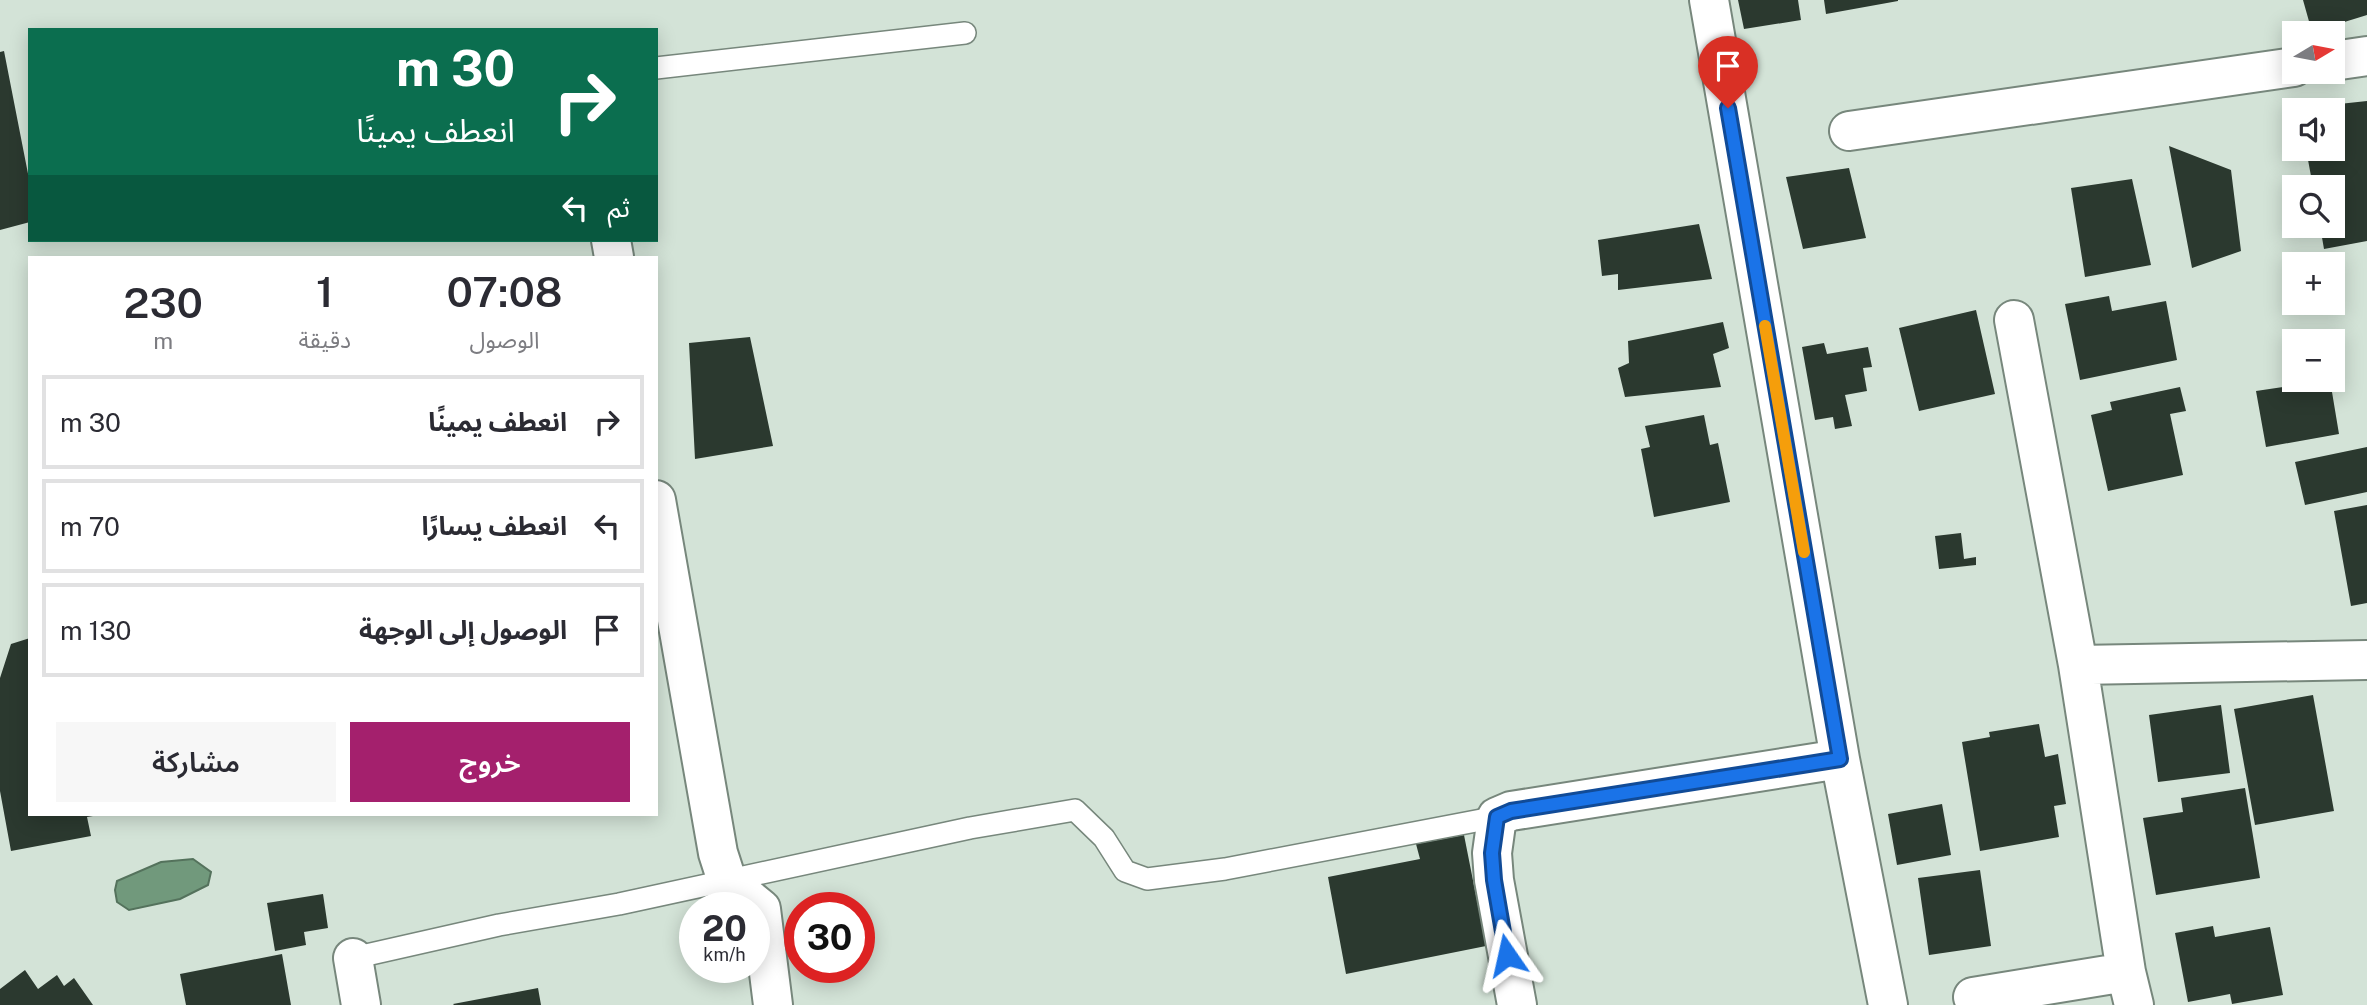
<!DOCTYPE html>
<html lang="ar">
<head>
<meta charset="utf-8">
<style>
  :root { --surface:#fff; --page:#f7f7f7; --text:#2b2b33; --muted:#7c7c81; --line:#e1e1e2; --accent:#a4206d }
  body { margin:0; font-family:"Public Sans","Noto Sans Arabic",sans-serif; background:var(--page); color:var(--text); direction:rtl; height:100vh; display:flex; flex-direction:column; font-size:26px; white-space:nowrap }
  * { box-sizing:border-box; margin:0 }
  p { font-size:23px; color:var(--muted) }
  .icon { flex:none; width:38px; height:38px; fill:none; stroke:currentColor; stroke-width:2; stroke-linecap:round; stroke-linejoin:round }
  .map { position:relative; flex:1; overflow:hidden; direction:ltr }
  .drawer { position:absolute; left:28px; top:256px; width:630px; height:560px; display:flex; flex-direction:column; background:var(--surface); border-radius:0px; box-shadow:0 4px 18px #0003; direction:rtl }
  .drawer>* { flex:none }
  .guide { position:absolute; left:28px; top:28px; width:630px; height:214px; border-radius:0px; box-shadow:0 4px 18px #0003; direction:rtl; background:#0b6e4f; color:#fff; overflow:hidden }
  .needle { width:46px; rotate:80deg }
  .tools { position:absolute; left:2282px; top:21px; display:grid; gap:14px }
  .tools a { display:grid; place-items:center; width:63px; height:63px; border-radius:0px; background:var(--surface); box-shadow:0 4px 18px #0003; font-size:35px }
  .speed { position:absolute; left:679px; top:892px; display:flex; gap:14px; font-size:35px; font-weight:700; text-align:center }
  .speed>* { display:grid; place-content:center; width:91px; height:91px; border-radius:50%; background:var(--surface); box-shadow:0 4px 18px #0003; line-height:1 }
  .speed small { font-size:18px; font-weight:400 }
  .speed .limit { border:10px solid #d22; background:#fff; color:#111 }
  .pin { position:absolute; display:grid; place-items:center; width:60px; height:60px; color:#fff; margin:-72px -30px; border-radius:50% 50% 50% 0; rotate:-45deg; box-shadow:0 0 7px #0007 }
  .pin .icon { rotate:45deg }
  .me { position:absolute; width:77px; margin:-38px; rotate:349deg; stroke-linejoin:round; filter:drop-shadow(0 0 5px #0008) }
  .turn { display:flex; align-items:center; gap:24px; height:147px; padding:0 28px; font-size:32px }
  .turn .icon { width:91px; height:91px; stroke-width:2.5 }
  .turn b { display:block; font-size:49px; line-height:60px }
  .then { display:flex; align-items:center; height:66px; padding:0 28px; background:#0003; gap:14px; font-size:26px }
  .eta { display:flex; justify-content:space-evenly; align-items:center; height:119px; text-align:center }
  .eta b { font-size:42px; font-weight:600; line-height:49px }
  .action { display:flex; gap:14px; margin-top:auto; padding:14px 28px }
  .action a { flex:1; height:80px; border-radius:0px; background:var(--accent); color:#fff; font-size:28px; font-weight:600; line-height:80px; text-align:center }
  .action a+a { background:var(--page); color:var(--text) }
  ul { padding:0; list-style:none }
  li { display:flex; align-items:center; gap:21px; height:94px; margin:0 14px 10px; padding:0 14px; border:4px solid var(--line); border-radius:0px }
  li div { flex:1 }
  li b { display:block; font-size:26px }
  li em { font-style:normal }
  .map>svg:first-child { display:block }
  .water { fill:#71997c; stroke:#54725c; stroke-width:2 }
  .building { fill:#2b392f }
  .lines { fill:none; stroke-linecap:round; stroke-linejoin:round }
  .service-casing { stroke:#77877c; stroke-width:24 }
  .minor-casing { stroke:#77877c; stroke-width:42 }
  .service { stroke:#fff; stroke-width:21 }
  .minor { stroke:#fff; stroke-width:38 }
  .route-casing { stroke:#114b97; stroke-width:18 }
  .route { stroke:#1a73e8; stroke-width:12 }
  .slow { stroke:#f59e0b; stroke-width:12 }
</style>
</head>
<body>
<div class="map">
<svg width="2367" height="1005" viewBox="0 0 2367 1005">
  <rect width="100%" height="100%" fill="#d3e3d7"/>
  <!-- water -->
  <path class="water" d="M193,859L211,872L208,885L180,899L129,910L117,902L115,890L117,881L161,862Z"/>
  <!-- building -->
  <path class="building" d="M1738,0H1798L1801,20L1744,29Z
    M1824,0H1898V1L1826,14Z
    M2303,0H2367V15L2312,32Z
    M4,51L30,184V222L0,230V52Z
    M2367,101V241L2324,249L2320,226H2333V187H2313L2306,149H2333V110H2303L2302,108Z
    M2169,146L2231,170L2241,251L2192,268Z
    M1849,168L1866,238L1803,249L1786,177Z
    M2132,179L2151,265L2085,277L2071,188Z
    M1699,224L1712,279L1618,290V274L1602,276L1598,240Z
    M2109,296L2112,311L2166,301L2177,360L2080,380L2065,304Z
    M1976,310L1995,394L1919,411L1899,328Z
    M1723,322L1729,348L1713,354L1721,387L1625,397L1618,368L1629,363L1628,341Z
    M750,337L773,446L695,459L689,343Z
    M1824,343L1827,354L1868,347L1872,367L1863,368L1867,391L1845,395L1852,426L1835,429L1833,417L1815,420L1802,347Z
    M2330,380L2339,434L2266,447L2256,391Z
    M2180,387L2186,411L2170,414L2183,475L2108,491L2091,415L2112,410L2110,402Z
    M1704,415L1710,445L1718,443L1730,502L1654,517L1641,449L1650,447L1645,426Z
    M2367,447V492L2305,505L2295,462Z
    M2367,505V603L2351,606L2334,511Z
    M1961,533L1964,559L1976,557V565L1939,569L1935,536Z
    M30,638V814L99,815L87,817L91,836L11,851L0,791V678L11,644Z
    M2313,695L2334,811L2255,825L2234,709Z
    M2221,705L2230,773L2158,782L2149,715Z
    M2039,724L2045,757L2058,754L2066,804L2054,806L2059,837L1980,851L1962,742L1990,737L1989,732Z
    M2245,788L2260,878L2156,895L2143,818L2183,812L2181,798Z
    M1942,804L1951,855L1897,865L1888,814Z
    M1464,835L1486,946L1346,974L1328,877L1420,859L1416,844Z
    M1980,870L1991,946L1929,955L1918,878Z
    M323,894L328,928L304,932L306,945L275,951L267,903Z
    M2213,926L2215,937L2270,927L2283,995L2232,1004L2230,994L2188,1002L2175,933Z
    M282,954L291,1005H186L180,974Z
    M25,970L38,989L57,975L64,986L74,978L93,1005H0V989Z
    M538,988L541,1005H454L453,1004Z"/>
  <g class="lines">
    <!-- service casing -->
    <g class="service-casing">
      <path id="service" d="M656,68L965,33
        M353,958L499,925L619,904L970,828L1075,810L1104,838L1125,871L1147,879L1225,869L1497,817"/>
    </g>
    <!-- minor casing -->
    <g class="minor-casing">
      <path id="minor" d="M1709,0L1840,759L1888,1005
        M2333,61L2367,56
        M1849,131L2294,67
        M611,240L614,257
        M656,500L718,853L727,881L761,909L773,1005
        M2078,665L2367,660
        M353,958L361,1005
        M2126,972L2134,1005
        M1973,997L2126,972L2078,665L2014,320
        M1517,1005L1494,880L1492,853L1497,817L1511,811L1840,759"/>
    </g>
    <!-- service -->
    <use href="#service" class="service"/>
    <!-- minor -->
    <use href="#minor" class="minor"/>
  </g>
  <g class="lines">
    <!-- route casing -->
    <g class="route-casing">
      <path id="route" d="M1507,955L1494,880L1492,853L1497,817L1511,811L1840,759L1728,108"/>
    </g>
    <!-- route -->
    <use href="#route" class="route"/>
    <!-- slow -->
    <path class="slow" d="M1765,326L1804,552"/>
  </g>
</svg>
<div class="tools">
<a><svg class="needle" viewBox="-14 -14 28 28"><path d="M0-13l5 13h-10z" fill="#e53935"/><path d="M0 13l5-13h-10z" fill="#7c7c81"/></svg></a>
<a><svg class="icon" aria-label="sound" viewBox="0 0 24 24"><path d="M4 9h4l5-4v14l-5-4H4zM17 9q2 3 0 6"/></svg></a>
<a><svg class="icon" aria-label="search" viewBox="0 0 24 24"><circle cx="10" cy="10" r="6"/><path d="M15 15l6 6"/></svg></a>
<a>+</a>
<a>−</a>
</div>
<div class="speed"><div>20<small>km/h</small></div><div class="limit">30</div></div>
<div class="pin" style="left:1728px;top:108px;background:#d93025"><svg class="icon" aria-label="arrive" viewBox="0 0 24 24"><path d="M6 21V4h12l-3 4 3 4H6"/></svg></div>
<svg class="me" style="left:1507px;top:955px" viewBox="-20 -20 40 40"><path d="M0-17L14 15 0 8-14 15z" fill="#1a73e8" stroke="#fff" stroke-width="4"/></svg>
<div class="guide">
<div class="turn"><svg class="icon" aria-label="right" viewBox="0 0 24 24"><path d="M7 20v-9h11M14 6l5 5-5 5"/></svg><div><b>30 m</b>انعطف يمينًا</div></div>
<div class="then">ثم<svg class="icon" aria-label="left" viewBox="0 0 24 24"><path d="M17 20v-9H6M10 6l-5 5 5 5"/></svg></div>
</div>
<section class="drawer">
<div class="eta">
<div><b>07:08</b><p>الوصول</p></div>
<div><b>1</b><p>دقيقة</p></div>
<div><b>230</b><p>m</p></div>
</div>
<ul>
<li><svg class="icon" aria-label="right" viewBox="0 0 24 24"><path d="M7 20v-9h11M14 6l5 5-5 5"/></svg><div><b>انعطف يمينًا</b></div><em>30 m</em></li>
<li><svg class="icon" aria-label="left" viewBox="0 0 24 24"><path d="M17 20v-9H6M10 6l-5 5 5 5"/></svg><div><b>انعطف يسارًا</b></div><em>70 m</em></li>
<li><svg class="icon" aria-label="arrive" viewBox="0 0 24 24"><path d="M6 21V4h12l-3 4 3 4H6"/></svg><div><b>الوصول إلى الوجهة</b></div><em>130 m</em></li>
</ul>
<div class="action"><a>خروج</a><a>مشاركة</a></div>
</section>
</div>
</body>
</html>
